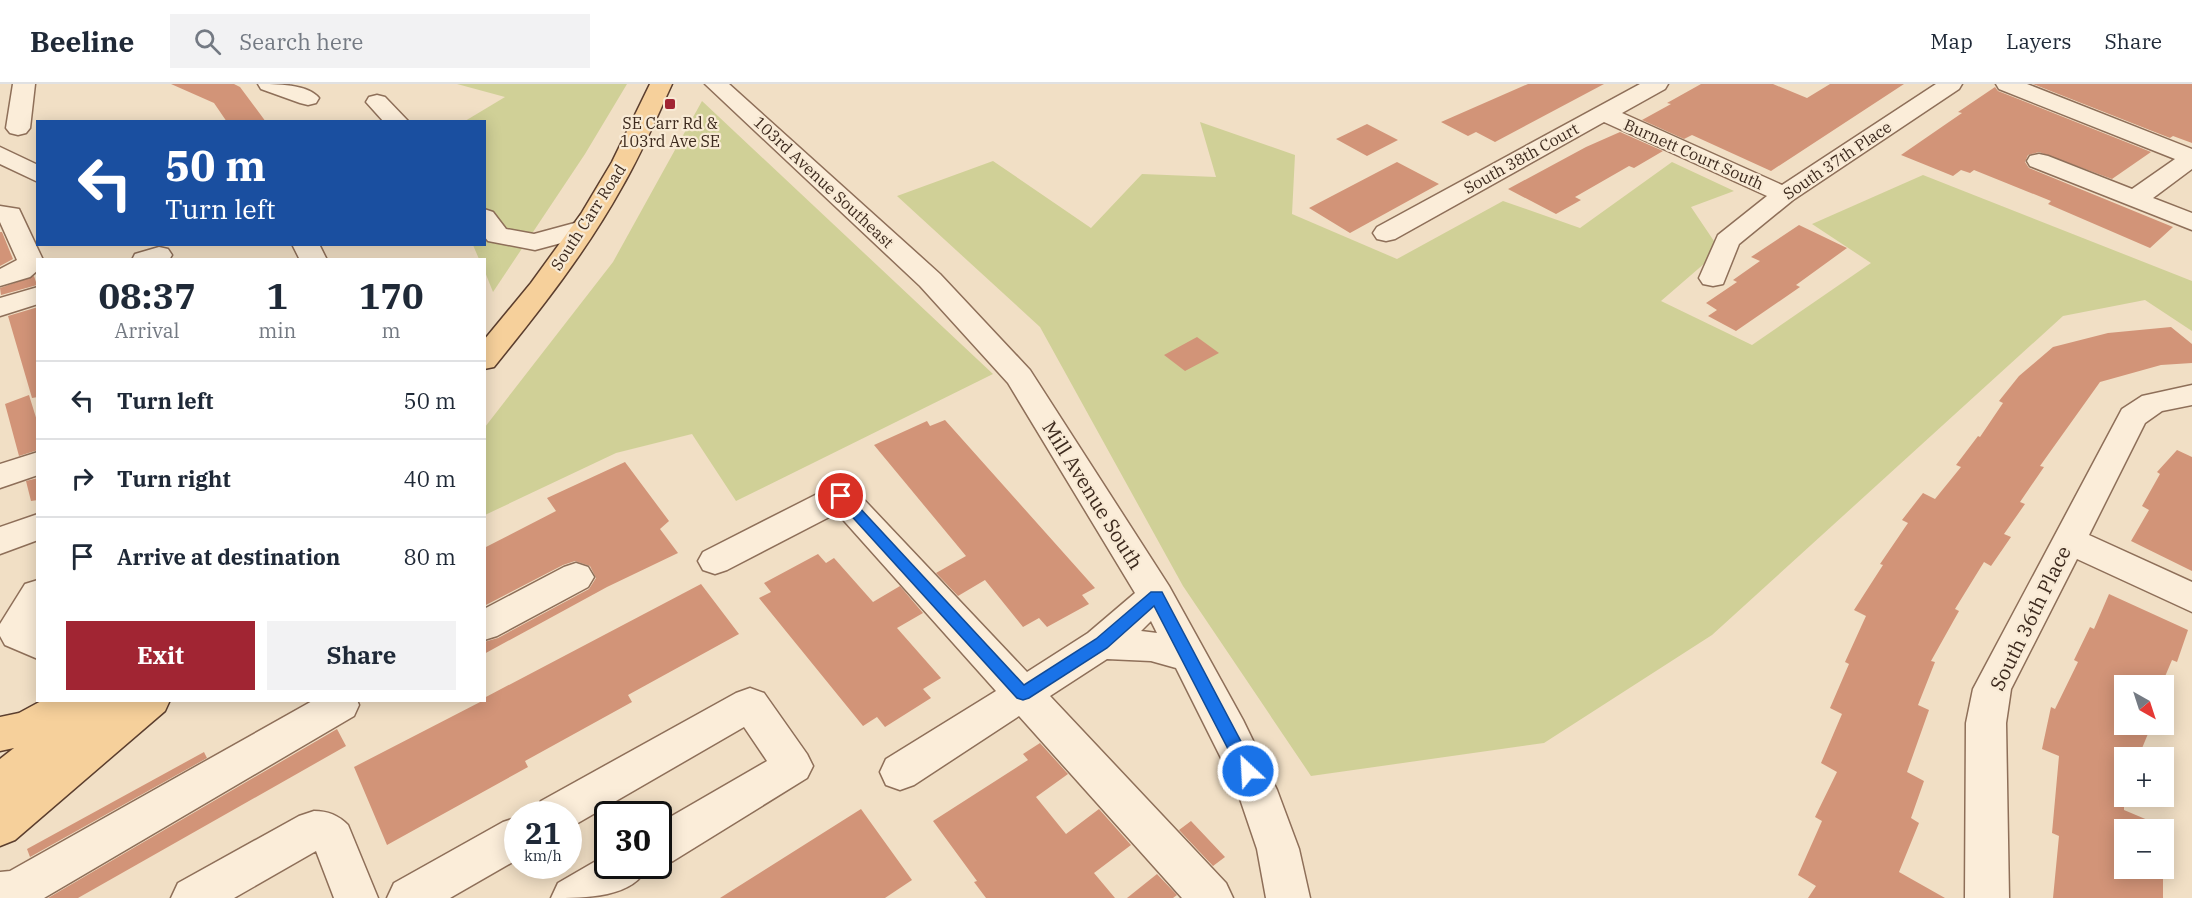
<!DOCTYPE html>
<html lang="en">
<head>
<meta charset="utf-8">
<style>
  :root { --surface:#fff; --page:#f2f2f3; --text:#1f2937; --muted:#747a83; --line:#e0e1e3; --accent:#a12533 }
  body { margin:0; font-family:"IBM Plex Serif",serif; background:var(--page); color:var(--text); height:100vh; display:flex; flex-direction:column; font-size:22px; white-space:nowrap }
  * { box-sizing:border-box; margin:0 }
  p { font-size:20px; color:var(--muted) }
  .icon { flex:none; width:33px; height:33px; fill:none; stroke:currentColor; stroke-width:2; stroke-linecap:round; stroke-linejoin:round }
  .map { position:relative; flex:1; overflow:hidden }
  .details { position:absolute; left:36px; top:174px; width:450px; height:444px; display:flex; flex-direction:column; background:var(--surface); border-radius:0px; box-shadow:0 3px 15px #0003 }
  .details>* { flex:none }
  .guide { position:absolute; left:36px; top:36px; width:450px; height:126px; border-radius:0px; box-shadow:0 3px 15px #0003; background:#1a4fa0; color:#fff; overflow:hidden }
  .needle { width:39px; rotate:141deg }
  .controls { position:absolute; left:2114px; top:591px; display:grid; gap:12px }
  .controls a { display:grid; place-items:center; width:60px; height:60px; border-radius:0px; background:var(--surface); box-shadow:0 3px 15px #0003; font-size:30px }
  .speed { position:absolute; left:504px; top:717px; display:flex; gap:12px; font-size:30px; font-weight:700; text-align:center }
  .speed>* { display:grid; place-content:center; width:78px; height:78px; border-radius:50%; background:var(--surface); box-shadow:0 3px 15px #0003; line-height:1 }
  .speed small { font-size:15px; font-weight:400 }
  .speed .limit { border:3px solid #111; border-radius:9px; background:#fff; color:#111 }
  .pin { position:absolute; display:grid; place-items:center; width:51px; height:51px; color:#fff; margin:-26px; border:3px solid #fff; border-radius:50%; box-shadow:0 2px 6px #0007 }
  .me { position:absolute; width:66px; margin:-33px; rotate:335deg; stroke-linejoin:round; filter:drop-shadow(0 0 4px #0008) }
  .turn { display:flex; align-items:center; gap:21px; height:126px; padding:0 30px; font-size:27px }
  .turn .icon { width:78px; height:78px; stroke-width:2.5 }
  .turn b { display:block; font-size:42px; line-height:51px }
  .eta { display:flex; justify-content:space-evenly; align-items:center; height:102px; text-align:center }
  .eta b { font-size:36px; font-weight:700; line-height:42px }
  .button { display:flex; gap:12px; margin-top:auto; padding:12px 30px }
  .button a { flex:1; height:69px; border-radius:0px; background:var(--accent); color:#fff; font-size:24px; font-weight:700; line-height:69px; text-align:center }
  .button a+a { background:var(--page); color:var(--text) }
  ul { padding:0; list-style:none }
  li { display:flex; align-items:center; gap:18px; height:78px; padding:0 30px; border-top:2px solid var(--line) }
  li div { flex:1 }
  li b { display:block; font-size:22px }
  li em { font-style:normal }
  header { display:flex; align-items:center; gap:36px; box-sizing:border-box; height:84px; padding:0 30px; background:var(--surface); border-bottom:2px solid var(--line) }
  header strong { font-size:28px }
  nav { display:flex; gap:33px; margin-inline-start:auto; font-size:21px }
  .search { width:420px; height:54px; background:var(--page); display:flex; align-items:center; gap:15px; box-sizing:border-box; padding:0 21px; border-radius:0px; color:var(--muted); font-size:22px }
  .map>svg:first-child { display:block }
  .green { fill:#d0d097 }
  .building { fill:#d29478 }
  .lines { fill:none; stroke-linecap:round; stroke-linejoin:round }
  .minor-casing { stroke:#8e6f59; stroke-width:3 }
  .major-casing { stroke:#5b3e2e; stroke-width:3 }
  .minor { fill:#fbedd9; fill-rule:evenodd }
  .major { fill:#f6d09b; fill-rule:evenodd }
  .route { fill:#1a73e8; stroke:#114b97; stroke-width:1.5 }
  .poi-dot { fill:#a12533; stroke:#f8ead5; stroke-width:2 }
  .labels { text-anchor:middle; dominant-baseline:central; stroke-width:4.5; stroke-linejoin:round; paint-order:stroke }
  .far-poi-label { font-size:16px; fill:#3d2a1e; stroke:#f8ead5 }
  .far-street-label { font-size:16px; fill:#3d2a1e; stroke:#f8ead5 }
  .street-label { font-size:20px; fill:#3d2a1e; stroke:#f8ead5 }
</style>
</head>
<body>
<header>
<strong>Beeline</strong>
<div class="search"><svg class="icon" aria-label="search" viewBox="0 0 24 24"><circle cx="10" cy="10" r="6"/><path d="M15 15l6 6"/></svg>Search here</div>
<nav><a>Map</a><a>Layers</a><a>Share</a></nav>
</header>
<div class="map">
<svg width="2192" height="814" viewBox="0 0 2192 814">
  <rect width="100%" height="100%" fill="#f1dfc5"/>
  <!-- green -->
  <path class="green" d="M457,0H627L585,70L493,208L485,188L484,176L479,175L473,161L484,160V38L465,37L505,13Z
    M702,17L993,290L736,417L692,350L616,369L485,431V343L613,178Z
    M1200,38L1295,71L1292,130L1397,175L1503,117L1580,144L1672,78L1734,107L1691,123L1720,166L1661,217L1752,261L1871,179L1812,140L1923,91L2192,197V247L2145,216L2063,232L1712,551L1544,659L1311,692L1183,502L1040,243L897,112L993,77L1091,144L1142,90L1216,93Z"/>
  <!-- building -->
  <path class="building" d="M171,0H234L240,3L266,38H227L214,19Z
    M1528,0H1604L1495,58L1476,48L1468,52L1441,38Z
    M1701,0H1773L1807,14L1830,0H1904L1771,87L1692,51L1684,55L1642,36L1671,20L1667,19Z
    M2033,0H2192V59L2173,52L2170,54Z
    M1995,3L1998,7L2151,68L2112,95L2039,68L2028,71L2025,78L2029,84L2173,143L2150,164L2048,120L2051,117L1974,86L1970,89L1961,86L1953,92L1901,71L1962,29L1958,28Z
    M1367,40L1398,56L1367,72L1336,55Z
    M1620,48L1663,67L1634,84L1629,82L1575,113L1581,116L1556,130L1508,105L1586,63Z
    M1397,78L1439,100L1350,149L1309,124Z
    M1799,141L1847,164L1796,201L1800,203L1736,247L1708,232L1717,226L1706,219L1737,198L1733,196L1760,177L1751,173Z
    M0,148H2L13,175L0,182Z
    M34,192L37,201L1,211L0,204Z
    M38,223V313L32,314L8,232Z
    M2171,243L2192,260V279L2161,281L2100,298L2040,382L2044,383L2020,418L2025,420L2004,450L2011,453L1991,482L1984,478L1955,525L1959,527L1931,577L1935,578L1918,621L1929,626L1907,688L1924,697L1911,734L1919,739L1899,788L1945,814H1808L1816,802L1798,791L1822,737L1815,733L1837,688L1821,679L1842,630L1830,624L1849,580L1845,578L1866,532L1854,526L1883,481L1880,480L1908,439L1902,436L1923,409L1935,415L1961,383L1956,381L1978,352L1980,353L2003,319L1999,317L2019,292L2053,263L2108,249Z
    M1197,253L1219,269L1185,287L1164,271Z
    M29,311L38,340V366L19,372L5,320Z
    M945,336L1095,504L1082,511L1089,520L1047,543L1039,534L1023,543L985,496L958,512L936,489L966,472L874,361L927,337L930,342Z
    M2177,366L2192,373V487L2131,457L2149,426L2142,422L2160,390L2157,388Z
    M625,378L669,437L660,445L678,469L607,503L484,570V558L498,554L589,505L596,494L590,482L575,477L563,481L484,522V464L556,427L547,414Z
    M38,394V416L31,417L26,397Z
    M818,470L826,479L834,474L873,518L900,502L923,529L897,544L941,594L923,605L931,614L885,643L877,633L863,642L759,514L771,508L764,499Z
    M701,500L739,550L628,611L632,618L525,677L528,683L387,761L354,683L484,616V614Z
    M2109,510L2188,546L2177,578L2172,576L2161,602H2124V640H2152L2138,674H2124V726L2169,745L2124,746V784H2163V814H2053L2059,752L2052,749L2059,672L2042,665L2051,623L2055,625L2078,578L2074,576L2090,543L2094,545Z
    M337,645L346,662L78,814H48Z
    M1040,659L1068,690L1036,713L1066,750L1099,725L1131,761L1094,789L1115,814H986L974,798L977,797L933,737L1028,676L1023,670Z
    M204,668L207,674L30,773L27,765Z
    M861,725L912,796L885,814H720Z
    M1191,737L1225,773L1213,782L1179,746Z
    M1157,790L1177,811L1173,814H1127Z"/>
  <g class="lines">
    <!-- minor casing -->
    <g class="minor-casing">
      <path id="minor" d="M13,0H35L30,44L26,49L18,51L10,49L6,44Z
        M258,0C276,0 308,0 319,14L316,19L308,21L300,19L261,5Z
        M705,0H729L940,190L1030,286L1169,502L1243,636L1277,706L1299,765L1310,814H1266L1257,765L1237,706L1176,584L1151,577L1107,575L1050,612L1226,799L1233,814H1182L1019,632L914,701L900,706L886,701L880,688L886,675L996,607L837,429L727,486L715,490L703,486L698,477L703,468L829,404L841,400L853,404L1027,588L1088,549L1135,509L1008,299L920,202ZM1151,537L1157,549L1141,547Z
        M1640,0H1668L1665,5L1622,29L1782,101L1936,0H1962L1959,5L1793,116L1739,160L1723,200L1713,202L1703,200L1699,194L1718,151L1767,112L1604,38L1395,155L1386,157L1377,155L1373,149L1377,143Z
        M1996,0H2027L2192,65V85L2153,114L2192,129V146L2030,82L2027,77L2030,72L2039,70L2048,72L2132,105L2175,75L1999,5Z
        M377,11L385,13L409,38H384L366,18L369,13Z
        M0,63L38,81V98L0,80Z
        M0,122L19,125L43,176H38V186L30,193L0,202V185L17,176L0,138Z
        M484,125L493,128L506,145L534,150L582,137L591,139L595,145L591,151L535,166L488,157L484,152Z
        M292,160H319L327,176H300Z
        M159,163L168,165L172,171L169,176H132L135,170Z
        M38,203V220L0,232V214Z
        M2192,301V321L2162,327L2145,339L2089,451L2192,498V528L2077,475L2011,605L2006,639L2009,814H1965L1966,639L1973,605L2122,325L2142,312Z
        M38,368V391L0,404V380Z
        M38,430V456L0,470V443Z
        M576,479L588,483L594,493L588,503L497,552L484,556V525L564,483Z
        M38,496V575L5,561L0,552V540L25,500Z
        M750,604L764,609L807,670L813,682L807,694L673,777L658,783L655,782H658V740L767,677L744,643L571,743L568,744V730H535L541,717L736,609Z
        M314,616H357L359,621L354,632L44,814H0V788L10,787Z
        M314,727C328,727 338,731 348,741L378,814H334L316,767L234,814H171L178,799L299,732Z
        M518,733V775L450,814H387L394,799L503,738Z
        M608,770V782H648C634,814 586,814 551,814L558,799Z"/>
    </g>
    <!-- major casing -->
    <g class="major-casing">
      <path id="major" d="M650,0H672C656,35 641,70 622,103C586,168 540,226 494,283L484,285V256L531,199L581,130L612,78Z
        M43,616H170L165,627L15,756L0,762V675L14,664L0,667V633L19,629Z"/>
    </g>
    <!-- minor -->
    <use href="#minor" class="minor"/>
    <!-- major -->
    <use href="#major" class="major"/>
  </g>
  <!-- route -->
  <path class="route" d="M841,407L845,408L1024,601L1096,555L1151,508H1162L1254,682L1256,687L1254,692L1248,694L1242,692L1154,522L1107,564L1029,614L1023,616L1017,614L836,415L834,412Z"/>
  <!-- markers -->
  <rect class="poi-dot" x="664" y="14" width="12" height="12" rx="3"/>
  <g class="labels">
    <!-- far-poi labels -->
    <g class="far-poi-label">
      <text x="670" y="39">SE Carr Rd &amp;<tspan x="670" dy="18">103rd Ave SE</tspan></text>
    </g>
    <!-- far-street labels -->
    <g class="far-street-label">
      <text transform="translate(1694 70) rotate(24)">Burnett Court South</text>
      <text transform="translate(1521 74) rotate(-29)">South 38th Court</text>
      <text transform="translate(1837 76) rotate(-34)">South 37th Place</text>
      <text transform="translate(824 98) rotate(43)">103rd Avenue Southeast</text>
      <text transform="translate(588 133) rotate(-57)">South Carr Road</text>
    </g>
    <!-- street labels -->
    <g class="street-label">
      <text transform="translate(1093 411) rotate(58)">Mill Avenue South</text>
      <text transform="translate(2030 534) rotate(-64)">South 36th Place</text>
    </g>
  </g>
</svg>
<div class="controls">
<a><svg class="needle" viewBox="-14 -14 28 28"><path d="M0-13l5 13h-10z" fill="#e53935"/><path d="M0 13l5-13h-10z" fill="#747a83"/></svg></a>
<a>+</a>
<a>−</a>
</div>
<div class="speed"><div>21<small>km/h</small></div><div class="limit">30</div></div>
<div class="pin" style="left:841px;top:412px;background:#d93025"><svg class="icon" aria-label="arrive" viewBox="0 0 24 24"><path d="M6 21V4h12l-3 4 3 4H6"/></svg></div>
<svg class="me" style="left:1248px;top:687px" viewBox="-20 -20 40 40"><circle r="17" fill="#1a73e8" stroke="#fff" stroke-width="3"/><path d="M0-11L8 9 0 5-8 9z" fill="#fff"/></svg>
<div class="guide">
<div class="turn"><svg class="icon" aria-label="left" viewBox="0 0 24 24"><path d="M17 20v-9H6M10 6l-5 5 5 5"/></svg><div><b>50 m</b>Turn left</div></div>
</div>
<section class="details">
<div class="eta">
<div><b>08:37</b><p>Arrival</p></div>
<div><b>1</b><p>min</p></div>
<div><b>170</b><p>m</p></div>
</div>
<ul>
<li><svg class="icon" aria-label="left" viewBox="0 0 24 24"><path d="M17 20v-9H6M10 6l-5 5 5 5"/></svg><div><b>Turn left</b></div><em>50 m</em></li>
<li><svg class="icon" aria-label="right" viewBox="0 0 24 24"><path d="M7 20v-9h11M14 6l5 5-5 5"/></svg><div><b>Turn right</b></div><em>40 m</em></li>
<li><svg class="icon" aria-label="arrive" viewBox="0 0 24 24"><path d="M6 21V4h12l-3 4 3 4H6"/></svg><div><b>Arrive at destination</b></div><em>80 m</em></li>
</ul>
<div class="button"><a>Exit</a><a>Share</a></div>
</section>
</div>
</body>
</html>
